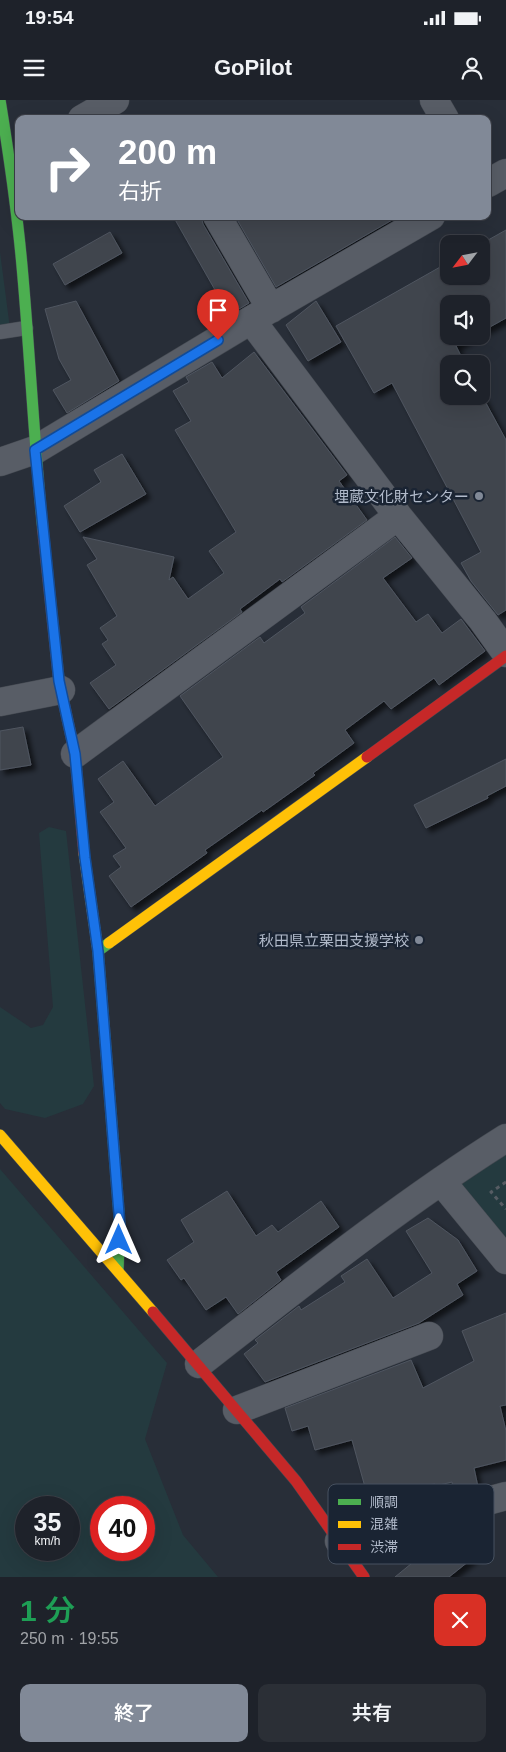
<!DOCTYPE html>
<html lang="ja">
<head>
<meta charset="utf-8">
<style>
  :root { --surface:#1e222a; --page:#2b2f36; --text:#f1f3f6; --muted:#a1a4a8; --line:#3c3f47; --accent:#818997 }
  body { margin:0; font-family:Arial,"Noto Sans JP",sans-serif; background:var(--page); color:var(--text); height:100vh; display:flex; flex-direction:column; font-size:19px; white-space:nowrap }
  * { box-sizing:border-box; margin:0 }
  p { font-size:16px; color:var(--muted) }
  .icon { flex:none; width:28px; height:28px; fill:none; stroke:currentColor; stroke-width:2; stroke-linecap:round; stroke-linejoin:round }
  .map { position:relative; height:1477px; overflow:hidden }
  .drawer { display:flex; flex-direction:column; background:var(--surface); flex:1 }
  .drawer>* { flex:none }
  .top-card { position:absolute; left:15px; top:15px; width:476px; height:105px; border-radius:10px; box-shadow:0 5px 20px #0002,0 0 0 1px var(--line); background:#818997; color:#fff; overflow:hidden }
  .needle { width:32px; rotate:238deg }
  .controls { position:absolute; left:440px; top:135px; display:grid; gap:10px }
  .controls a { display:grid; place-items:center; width:50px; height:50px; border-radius:10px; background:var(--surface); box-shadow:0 5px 20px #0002,0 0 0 1px var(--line); font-size:25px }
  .speed { position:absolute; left:15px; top:1396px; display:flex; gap:10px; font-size:25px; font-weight:700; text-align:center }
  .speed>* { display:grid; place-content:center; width:65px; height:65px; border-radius:50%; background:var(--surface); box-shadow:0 5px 20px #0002,0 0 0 1px var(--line); line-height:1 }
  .speed small { font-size:12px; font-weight:400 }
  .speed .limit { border:8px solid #d22; background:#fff; color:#111 }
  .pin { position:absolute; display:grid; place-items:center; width:42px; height:42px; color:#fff; margin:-51px -21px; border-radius:50% 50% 50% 0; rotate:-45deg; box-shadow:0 0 5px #0007 }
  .pin .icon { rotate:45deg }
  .me { position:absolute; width:55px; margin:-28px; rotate:0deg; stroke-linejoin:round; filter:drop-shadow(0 0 4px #0008) }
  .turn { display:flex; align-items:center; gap:18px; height:105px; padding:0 20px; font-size:22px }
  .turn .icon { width:65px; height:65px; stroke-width:2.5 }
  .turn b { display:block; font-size:35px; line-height:42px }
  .round { display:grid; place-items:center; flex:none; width:52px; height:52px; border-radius:10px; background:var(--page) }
  .head { display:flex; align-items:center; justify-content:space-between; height:85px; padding:0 20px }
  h1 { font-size:30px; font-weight:600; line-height:38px; color:#1e9e55 }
  .primary-button { display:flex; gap:10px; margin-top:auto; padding:10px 20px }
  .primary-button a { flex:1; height:58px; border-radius:10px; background:var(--accent); color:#fff; font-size:20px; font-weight:600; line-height:58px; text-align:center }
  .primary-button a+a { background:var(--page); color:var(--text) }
  .status { display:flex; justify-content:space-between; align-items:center; height:35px; padding:0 25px; background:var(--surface); direction:ltr }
  .status svg { height:14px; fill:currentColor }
  header { display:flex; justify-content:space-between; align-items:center; height:65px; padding:0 20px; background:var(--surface); font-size:22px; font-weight:600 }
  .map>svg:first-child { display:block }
  .green { fill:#243a3f; fill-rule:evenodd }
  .building { fill:#3f444e; stroke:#505660; filter:url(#shadow) }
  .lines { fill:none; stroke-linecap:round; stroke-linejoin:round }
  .lane-casing { stroke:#444951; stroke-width:15 }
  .street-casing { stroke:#444951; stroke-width:29 }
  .fast-casing { stroke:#444951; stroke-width:12 }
  .slow-casing { stroke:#444951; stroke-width:12 }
  .jam-casing { stroke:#444951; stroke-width:12 }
  .path { stroke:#565c63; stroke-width:3; stroke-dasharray:4 4; stroke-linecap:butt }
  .lane { stroke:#585d66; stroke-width:14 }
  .street { stroke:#585d66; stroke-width:28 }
  .fast { stroke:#4caf50; stroke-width:11 }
  .slow { stroke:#ffc107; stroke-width:11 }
  .jam { stroke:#c62828; stroke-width:11 }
  .route-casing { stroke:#114b97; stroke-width:12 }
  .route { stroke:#1a73e8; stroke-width:9 }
  .poi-dot { fill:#818997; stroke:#1a2433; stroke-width:2 }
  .labels { text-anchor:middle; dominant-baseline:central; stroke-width:5; stroke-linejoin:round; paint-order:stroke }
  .poi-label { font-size:15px; fill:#b1baca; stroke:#1a2433; text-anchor:end }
  .key { fill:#1a2433; stroke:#475160; stroke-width:1 }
  .key-label { font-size:14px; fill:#b1baca }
</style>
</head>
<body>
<div class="status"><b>19:54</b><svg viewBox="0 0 49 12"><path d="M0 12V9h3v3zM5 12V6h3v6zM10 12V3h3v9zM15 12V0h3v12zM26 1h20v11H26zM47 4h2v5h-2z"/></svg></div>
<header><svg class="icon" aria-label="menu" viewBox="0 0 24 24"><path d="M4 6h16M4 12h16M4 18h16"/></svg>GoPilot<svg class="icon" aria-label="person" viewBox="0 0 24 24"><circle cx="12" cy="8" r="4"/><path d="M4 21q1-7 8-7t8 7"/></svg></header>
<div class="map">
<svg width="506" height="1477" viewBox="0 0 506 1477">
  <defs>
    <filter id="shadow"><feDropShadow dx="4.5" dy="4.5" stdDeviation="2.5" flood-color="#0009"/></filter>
  </defs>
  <rect width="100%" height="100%" fill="#282e38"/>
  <!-- green -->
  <path class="green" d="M0,152L11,236L0,238Z
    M49,727L66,731L94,986L83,1004L45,1018L5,1009L0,1003V907L31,928L43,925L53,907L39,733Z
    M506,1038V1160L441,1081Z
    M0,1069L167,1263L145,1339L183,1435L218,1477H0ZM26,1408H69V1450H26ZM101,1408H144V1450H101Z"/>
  <!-- building -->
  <path class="building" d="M173,116H201L203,124L249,203L239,209L237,205L227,211Z
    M235,116H399L276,187Z
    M506,130V218L481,232V204H449V236H473L456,246L465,264H449V296H481V294L506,340V510L498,515L471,481L461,463L481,452L392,283L374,293L336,226L449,162V176H481V144Z
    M110,132L122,153L65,185L53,164Z
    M76,201L119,281L67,313L53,290L71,280L59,259L45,209Z
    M316,201L341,242L308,261L286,225Z
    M254,252L347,375L339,381L367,420L282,482L280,479L240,509L242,512L109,609L90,583L116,565L102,544L108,540L100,528L117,516L87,465L97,459L83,437L174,457L169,480L173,477L188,499L224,473L209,451L236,432L175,330L191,321L173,291L189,282L186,277L212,262L222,278Z
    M122,354L146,394L80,432L64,406L101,382L94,370Z
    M395,437L412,458L383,478L416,522L428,514L442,533L461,519L485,551L439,585L434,578L391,609L384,601L345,630L354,643L313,673L315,675L263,712L262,710L205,750L207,753L131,807L109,776L121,767L113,756L126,748L100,712L114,702L98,679L123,661L155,706L223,657L180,596L260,537L264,543L305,513L301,507Z
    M23,627L31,665L0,670V631Z
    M506,659V686L487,696L488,698L426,728L414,705Z
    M227,1091L256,1136L272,1125L278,1132L321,1101L339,1127L276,1172L281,1180L238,1214L226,1197L206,1210L184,1178L181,1180L167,1160L194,1142L181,1120Z
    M428,1118L458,1140L477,1171L457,1184L463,1195L419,1223L265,1282L244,1254L258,1243L255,1240L299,1206L301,1210L345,1182L341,1176L367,1159L393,1198L432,1173L406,1131Z
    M506,1213V1305L500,1306L506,1331V1360L474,1368L478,1387L455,1394L452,1382L435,1386V1384L394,1389L399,1409L373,1416L352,1340L315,1350L308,1326L292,1331L285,1308L411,1260L423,1288L474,1261L462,1231Z
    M465,1427L474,1457L449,1477H395L445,1436L444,1433Z"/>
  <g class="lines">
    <!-- lane casing -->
    <g class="lane-casing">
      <path id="lane" d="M0,232L26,228"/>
    </g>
    <!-- street casing -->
    <g class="street-casing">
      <path id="street" d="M434,0L445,19
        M82,19L115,0
        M488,83L506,73
        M217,116L271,209
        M251,220L398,416L483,521L506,553
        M0,362L35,350L251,220L431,116
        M0,602L61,590
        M75,654L398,416
        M441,1081L506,1160
        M199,1264C299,1186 398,1106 506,1038
        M237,1310L429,1236
        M339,1441L506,1396"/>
    </g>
    <!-- fast casing -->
    <g class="fast-casing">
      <path id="fast" d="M0,0C9,55 17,110 22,166C30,254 34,343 43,431
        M109,843L98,851L120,1126L118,1170"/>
    </g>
    <!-- slow casing -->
    <g class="slow-casing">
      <path id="slow" d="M84,753L98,851
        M109,843L367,657
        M0,1035L153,1212"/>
    </g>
    <!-- jam casing -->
    <g class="jam-casing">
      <path id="jam" d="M43,431L59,581L75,654L84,753
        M367,657L506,556
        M153,1212L296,1381L364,1477"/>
    </g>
    <!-- path -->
    <path class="path" d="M506,1082L491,1092L506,1109"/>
    <!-- lane -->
    <use href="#lane" class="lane"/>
    <!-- street -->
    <use href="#street" class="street"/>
    <!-- fast -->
    <use href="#fast" class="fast"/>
    <!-- slow -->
    <use href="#slow" class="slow"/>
    <!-- jam -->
    <use href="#jam" class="jam"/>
  </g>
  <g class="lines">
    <!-- route casing -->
    <g class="route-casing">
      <path id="route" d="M119,1140L120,1126L98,851L85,758L75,654L59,581L35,350L218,240"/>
    </g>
    <!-- route -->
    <use href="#route" class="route"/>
  </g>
  <!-- markers -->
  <g class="poi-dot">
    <circle cx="479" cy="396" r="5"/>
    <circle cx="419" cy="840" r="5"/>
  </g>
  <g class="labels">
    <!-- poi labels -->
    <g class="poi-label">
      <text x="469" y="396">埋蔵文化財センター</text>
      <text x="409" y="840">秋田県立栗田支援学校</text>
    </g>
  </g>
  <!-- legend -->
  <rect x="328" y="1384" width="166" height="80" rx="8" class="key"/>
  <rect x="338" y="1399" width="23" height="6" fill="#4caf50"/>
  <rect x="338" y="1421" width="23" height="7" fill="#ffc107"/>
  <rect x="338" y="1444" width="23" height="6" fill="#c62828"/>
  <g class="key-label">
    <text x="370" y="1407">順調</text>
    <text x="370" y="1429">混雑</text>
    <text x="370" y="1452">渋滞</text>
  </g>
</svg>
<div class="controls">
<a><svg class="needle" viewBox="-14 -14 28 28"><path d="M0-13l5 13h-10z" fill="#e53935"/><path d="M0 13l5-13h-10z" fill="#a1a4a8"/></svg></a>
<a><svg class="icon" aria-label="sound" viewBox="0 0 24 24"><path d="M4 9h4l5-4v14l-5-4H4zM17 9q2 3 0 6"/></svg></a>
<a><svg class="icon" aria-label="search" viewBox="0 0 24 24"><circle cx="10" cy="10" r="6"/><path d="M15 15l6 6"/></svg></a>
</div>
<div class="speed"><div>35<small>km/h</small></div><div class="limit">40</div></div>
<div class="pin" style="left:218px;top:240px;background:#d93025"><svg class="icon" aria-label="arrive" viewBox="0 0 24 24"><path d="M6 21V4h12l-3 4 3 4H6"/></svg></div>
<svg class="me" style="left:119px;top:1140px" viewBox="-20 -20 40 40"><path d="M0-17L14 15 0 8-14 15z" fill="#1a73e8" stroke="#fff" stroke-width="4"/></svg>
<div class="top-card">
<div class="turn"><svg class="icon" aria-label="right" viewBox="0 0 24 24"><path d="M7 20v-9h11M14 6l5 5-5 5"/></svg><div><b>200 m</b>右折</div></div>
</div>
</div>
<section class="drawer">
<div class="head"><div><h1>1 分</h1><p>250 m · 19:55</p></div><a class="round" style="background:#d93025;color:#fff"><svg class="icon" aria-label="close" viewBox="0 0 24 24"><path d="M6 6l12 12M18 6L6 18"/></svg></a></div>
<div class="primary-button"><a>終了</a><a>共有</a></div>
</section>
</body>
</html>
